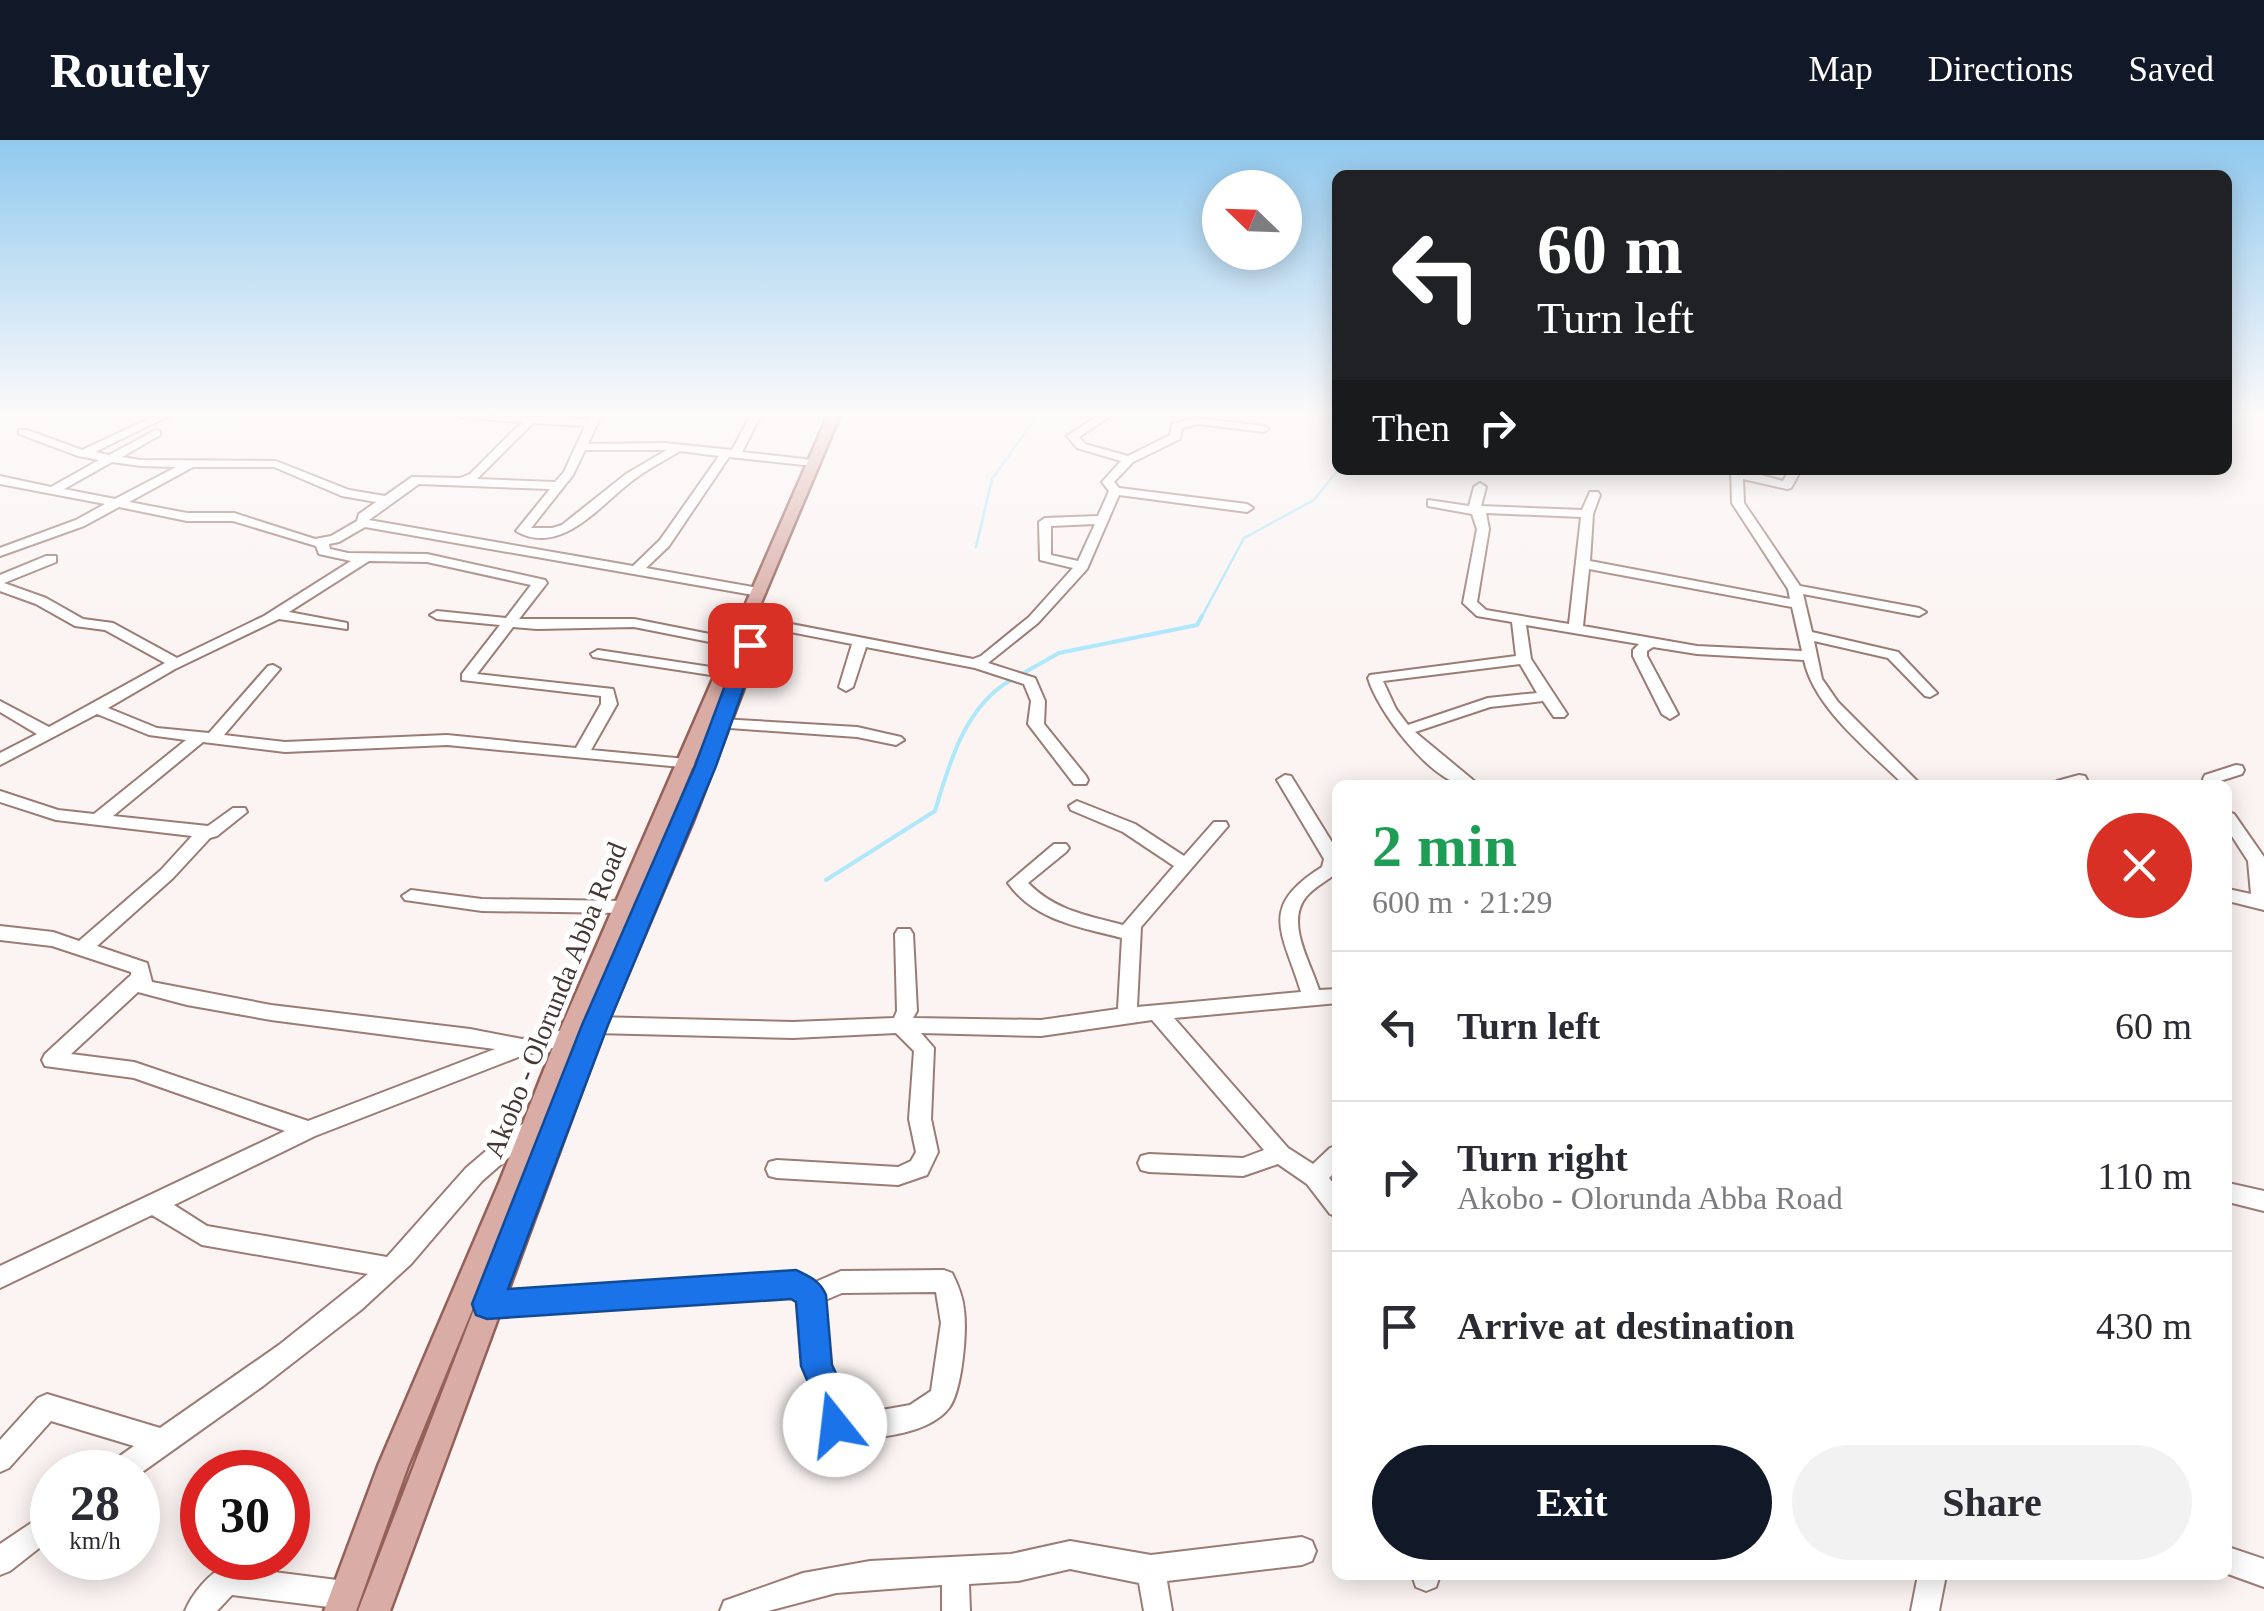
<!DOCTYPE html>
<html lang="en">
<head>
<meta charset="utf-8">
<style>
  :root { --surface:#fff; --page:#f2f2f3; --text:#2b2b33; --muted:#7c7c81; --line:#e1e1e2; --accent:#111827 }
  body { margin:0; font-family:Georgia,serif; background:var(--page); color:var(--text); height:100vh; display:flex; flex-direction:column; font-size:38px; white-space:nowrap }
  * { box-sizing:border-box; margin:0 }
  p { font-size:32px; color:var(--muted) }
  .icon { flex:none; width:55px; height:55px; fill:none; stroke:currentColor; stroke-width:2; stroke-linecap:round; stroke-linejoin:round }
  .map { position:relative; flex:1; overflow:hidden }
  .details { position:absolute; left:1332px; top:640px; width:900px; height:800px; display:flex; flex-direction:column; background:var(--surface); border-radius:15px; box-shadow:0 5px 25px #0003 }
  .details>* { flex:none }
  .top-card { position:absolute; left:1332px; top:30px; width:900px; height:305px; border-radius:15px; box-shadow:0 5px 25px #0003; background:#202124; color:#fff; overflow:hidden }
  .needle { width:65px; rotate:293deg }
  .fabs { position:absolute; left:1202px; top:30px; display:grid; gap:20px }
  .fabs a { display:grid; place-items:center; width:100px; height:100px; border-radius:50%; background:var(--surface); box-shadow:0 5px 25px #0003; font-size:50px }
  .speed { position:absolute; left:30px; top:1310px; display:flex; gap:20px; font-size:50px; font-weight:700; text-align:center }
  .speed>* { display:grid; place-content:center; width:130px; height:130px; border-radius:50%; background:var(--surface); box-shadow:0 5px 25px #0003; line-height:1 }
  .speed small { font-size:25px; font-weight:400 }
  .speed .limit { border:15px solid #d22; background:#fff; color:#111 }
  .pin { position:absolute; display:grid; place-items:center; width:85px; height:85px; color:#fff; margin:-42px; border-radius:20px; box-shadow:0 5px 15px #0006 }
  .me { position:absolute; width:110px; margin:-55px; rotate:344deg; stroke-linejoin:round; filter:drop-shadow(0 0 8px #0008) }
  .turn { display:flex; align-items:center; gap:35px; height:210px; padding:0 40px; font-size:45px }
  .turn .icon { width:130px; height:130px; stroke-width:2.5 }
  .turn b { display:block; font-size:70px; line-height:85px }
  .then { display:flex; align-items:center; height:95px; padding:0 40px; background:#0003; gap:20px; font-size:38px }
  .round { display:grid; place-items:center; flex:none; width:105px; height:105px; border-radius:52px; background:var(--page) }
  .summary { display:flex; align-items:center; justify-content:space-between; height:170px; padding:0 40px }
  h1 { font-size:60px; font-weight:700; line-height:75px; color:#1e9e55 }
  .button { display:flex; gap:20px; margin-top:auto; padding:20px 40px }
  .button a { flex:1; height:115px; border-radius:60px; background:var(--accent); color:#fff; font-size:40px; font-weight:700; line-height:115px; text-align:center }
  .button a+a { background:var(--page); color:var(--text) }
  ul { padding:0; list-style:none }
  li { display:flex; align-items:center; gap:30px; height:150px; padding:0 40px; border-top:2px solid var(--line) }
  li div { flex:1 }
  li b { display:block; font-size:38px }
  li em { font-style:normal }
  header { display:flex; align-items:center; gap:60px; box-sizing:border-box; height:140px; padding:0 50px; background:var(--accent); color:#fff }
  header strong { font-size:48px }
  nav { display:flex; gap:55px; margin-inline-start:auto; font-size:35px }
  .map>svg:first-child { display:block }
  .lines { fill:none; stroke-linecap:round; stroke-linejoin:round }
  .stream-far1 { stroke:#afe8fa; stroke-width:2.5 }
  .stream { stroke:#afe8fa; stroke-width:4 }
  .minor-casing { stroke:#9b7c75; stroke-width:4 }
  .major-casing { stroke:#946057; stroke-width:5 }
  .minor { fill:#fff; fill-rule:evenodd }
  .major { fill:#d9ada6; fill-rule:evenodd }
  .route { fill:#1a73e8; stroke:#114b97; stroke-width:2.5 }
  .labels { text-anchor:middle; dominant-baseline:central; stroke-width:10; stroke-linejoin:round; paint-order:stroke }
  .street-label { font-size:28px; fill:#443633; stroke:#fff }
</style>
</head>
<body>
<header>
<strong>Routely</strong>
<nav><a>Map</a><a>Directions</a><a>Saved</a></nav>
</header>
<div class="map">
<svg width="2264" height="1471" viewBox="0 0 2264 1471">
  <rect width="100%" height="100%" fill="#fbf4f3"/>
  <g class="lines">
    <!-- stream-far1 -->
    <path class="stream-far1" d="M976,407L992,339L1038,275
      M1201,478L1244,398L1314,360L1338,330"/>
    <!-- stream -->
    <path class="stream" d="M1020,535L1059,513L1197,485L1202,476
      M826,740L935,671C949,624 965,566 1011,540"/>
    <!-- minor casing -->
    <g class="minor-casing">
      <path id="minor" d="M157,275H171L95,312L109,315L156,290L160,291V295L122,317L141,320L276,321L349,350L385,356L412,337L460,338L470,334L522,282L462,278L457,275L589,279L591,275H601L588,304L664,303L732,310L751,275H761L742,312L813,320L819,323L813,326L729,317L669,406L646,428L764,449L766,452L759,456L365,387L339,402L329,404L330,409L348,413L427,414L545,440L547,443L519,479H634L735,499L742,503L735,507L634,487L537,489L513,487L477,534L613,549L617,564L591,610L686,619L692,620L694,624L692,628L447,605L285,612L203,602L113,676L208,686L233,668H245L247,672L217,696L210,698L173,738L97,806L147,823L152,842L271,865L470,889L522,899L568,889L575,891L578,897L575,903L526,914L315,996L174,1065L207,1086L387,1117L466,1028L507,993L530,980L537,977L544,980L548,986L544,992L522,1006L482,1041L411,1124L361,1170L263,1246L138,1335V1332H106L110,1323L134,1306L51,1281L9,1328L0,1332V1300L38,1258L47,1254L160,1288L279,1205L368,1134L202,1105L152,1075L0,1148V1126L285,991L134,938L45,926L42,920L45,914L131,835V832L52,806L0,800V786L53,792L79,801L161,730L192,696L56,680L0,662V651L58,670L94,674L186,600L149,595L97,574L0,625V613L37,594L0,572V561L49,587L165,523L105,490L75,486L36,464L0,451V435L46,416H56V422L4,443L46,458L83,479L113,483L177,518L264,476L351,421L319,414L316,406L233,381H187L119,367L84,386L0,416V408L76,380L105,364L0,344V336L51,347L99,320L78,316L19,294V290H27L82,310ZM533,283L585,286L564,332L555,342L477,339ZM585,310H667L626,334L562,385L552,388H531L573,335ZM680,311L719,316L660,400L633,426L369,380L419,344L550,349L516,391C561,417 600,365 632,341C647,329 664,321 680,311ZM112,322L141,326L176,327L115,359L64,349ZM193,327H274L342,356L376,362L359,374L357,381L331,396L315,399L234,373H187L129,362ZM369,421L427,422L531,445L506,478L437,471L430,475L437,479L500,485L462,534V540L601,556V564L576,608L447,595L285,602L224,595L280,529L273,525L268,526L209,593L157,588L108,568L175,529L279,479L347,489V483L289,472ZM138,852L187,865L271,880L495,909L308,981L134,922L71,914Z
        M1099,275H1112L1079,297L1085,304L1128,316L1170,295L1172,284L1198,278L1263,286L1269,289L1263,292L1198,284L1182,288L1180,299L1133,322L1114,342L1119,348L1247,364L1253,368L1247,372L1119,355L1087,429L1038,483L988,523L1035,538L1045,561L1044,584L1086,636L1088,640L1086,644H1074L1028,584L1031,561L1024,544L975,528L866,507L853,547L846,551L839,547L852,504L760,486L753,482L760,478L973,519L981,516L1029,477L1073,428L1040,420L1039,382L1045,378L1098,376L1109,351L1102,342L1121,321L1077,308L1067,296ZM1095,384L1078,421L1051,415V386Z
        M1731,330H1743L1783,341L1789,330H1801L1791,348L1787,349L1743,339L1744,363L1800,446L1919,468L1926,472L1919,476L1803,454L1812,492L1898,512L1937,553L1930,557L1925,556L1888,518L1814,501L1822,539L1838,562L1921,645H1904C1869,610 1814,568 1804,520L1697,514L1653,507L1647,511V516L1678,574L1670,579L1662,574L1633,516V510L1639,504L1526,485L1531,519L1567,574L1564,577H1554L1543,561L1490,567L1415,592L1479,645C1474,645 1468,646 1463,645C1429,639 1377,570 1368,538L1370,535L1516,516L1512,482L1477,476L1463,463L1477,389L1472,374L1428,366V360L1469,366L1474,347L1480,343L1486,347L1481,366L1582,370L1590,352H1598L1600,355L1593,374L1590,421L1790,459L1788,449L1732,363ZM1486,373L1581,377L1569,484L1486,470L1477,462L1489,389ZM1589,429L1792,467L1802,511L1697,506L1583,486ZM1520,524L1537,553L1488,558L1408,585L1396,569L1383,541Z
        M598,510L724,529L731,533L724,537L593,517L591,514Z
        M721,579L857,587L901,597L904,600L896,605L857,597L716,587L713,584L716,581Z
        M2236,625L2242,626L2244,630L2242,634L2220,641L2221,645H2205L2203,639L2205,635Z
        M1285,635L1291,636L1338,712V732C1327,741 1314,747 1306,757C1285,783 1311,823 1319,850L1338,849V863L1174,878L1288,1008L1313,1024L1330,1008L1338,1005V1029L1329,1038L1338,1049V1077L1330,1074L1307,1044L1278,1024L1243,1036L1149,1032L1141,1030L1138,1023L1141,1016L1149,1014L1243,1018L1264,1010L1152,880L1041,896L921,893L934,908L931,979L938,1012L927,1035L898,1045L777,1038L769,1036L766,1029L769,1022L777,1020L898,1027L911,1021L916,1012L909,979L914,911L896,893L793,898L595,893L588,890L585,885L588,880L595,877L793,882L894,878L897,871L895,794L898,789H910L913,794L917,871L913,878L1041,880L1118,869L1122,798C1080,787 1035,781 1008,743L1054,704H1066L1069,708L1066,712L1028,743C1056,771 1086,775 1123,785L1174,726L1123,692L1071,670L1069,666L1077,661L1135,684L1184,716L1214,682H1226L1228,686L1141,787L1137,867L1301,852C1283,792 1257,768 1322,727L1324,719L1277,640Z
        M2079,635L2085,636L2087,640L2085,644L2055,645L2057,641Z
        M2228,672L2234,674L2264,717V770L2228,761V749L2251,754L2248,721L2228,690Z
        M411,750L482,759L625,761L634,767L625,773L482,771L405,760L402,756Z
        M2228,1043L2264,1051V1071L2228,1062Z
        M944,1130L952,1133C958,1145 963,1157 964,1170C967,1192 962,1251 949,1268C935,1286 907,1293 886,1296C864,1300 847,1303 826,1294L822,1285L823,1268L805,1226L800,1161L792,1155L487,1176L479,1173L475,1165L479,1157L487,1154L795,1133L813,1143L841,1131ZM936,1152L941,1183L931,1251L910,1265L848,1276L849,1267L829,1225L823,1161L842,1153Z
        M52,1369V1398L10,1431L0,1435V1404Z
        M1302,1397L1312,1401L1316,1411L1312,1421L1302,1425L1167,1441L1172,1471H1144L1139,1443L1070,1429L1018,1441L969,1444L970,1471H942V1445L836,1453L768,1471H720L724,1461L803,1433L870,1421L1011,1414L1070,1401L1151,1415Z
        M2228,1407L2264,1419V1447L2228,1434Z
        M226,1426L345,1441L355,1445L359,1455L355,1465L345,1469L232,1455L217,1471H185C192,1454 209,1433 226,1426Z
        M1412,1435H1440L1436,1447L1426,1451L1416,1447Z
        M1918,1435H1946L1939,1471H1911Z"/>
    </g>
    <!-- major casing -->
    <g class="major-casing">
      <path id="major" d="M828,275H840L758,470L765,467L773,472L693,681L606,885L390,1471H358L500,1102L408,1326L356,1471H324L378,1326L500,1041L557,897ZM748,494L673,681L597,856Z"/>
    </g>
    <!-- minor -->
    <use href="#minor" class="minor"/>
    <!-- major -->
    <use href="#major" class="major"/>
  </g>
  <!-- sky -->
  <linearGradient id="sky" x2="0" y2="1"><stop stop-color="#91c9ef"/><stop offset="0.57" stop-color="#fdfafa"/><stop offset="1" stop-color="#fdfafa" stop-opacity="0"/></linearGradient>
  <rect width="2264" height="481" fill="url(#sky)"/>
  <!-- route -->
  <path class="route" d="M750,499L759,505L716,626L608,885L508,1149L796,1130C809,1136 820,1141 826,1155L832,1225L852,1267L847,1296L835,1301L823,1296L819,1268L801,1226L796,1162L791,1159L487,1179L476,1175L472,1164L582,885L695,626L740,505Z"/>
  <g class="labels">
    <!-- street labels -->
    <g class="street-label">
      <text transform="translate(555 860) rotate(-68)">Akobo - Olorunda Abba Road</text>
    </g>
  </g>
</svg>
<div class="fabs">
<a><svg class="needle" viewBox="-14 -14 28 28"><path d="M0-13l5 13h-10z" fill="#e53935"/><path d="M0 13l5-13h-10z" fill="#7c7c81"/></svg></a>
</div>
<div class="speed"><div>28<small>km/h</small></div><div class="limit">30</div></div>
<div class="pin" style="left:750px;top:505px;background:#d93025"><svg class="icon" aria-label="arrive" viewBox="0 0 24 24"><path d="M6 21V4h12l-3 4 3 4H6"/></svg></div>
<svg class="me" style="left:835px;top:1285px" viewBox="-20 -20 40 40"><circle r="19" fill="#fff"/><path d="M0-13L10 11 0 6-10 11z" fill="#1a73e8"/></svg>
<div class="top-card">
<div class="turn"><svg class="icon" aria-label="left" viewBox="0 0 24 24"><path d="M17 20v-9H6M10 6l-5 5 5 5"/></svg><div><b>60 m</b>Turn left</div></div>
<div class="then">Then<svg class="icon" aria-label="right" viewBox="0 0 24 24"><path d="M7 20v-9h11M14 6l5 5-5 5"/></svg></div>
</div>
<section class="details">
<div class="summary"><div><h1>2 min</h1><p>600 m · 21:29</p></div><a class="round" style="background:#d93025;color:#fff"><svg class="icon" aria-label="close" viewBox="0 0 24 24"><path d="M6 6l12 12M18 6L6 18"/></svg></a></div>
<ul>
<li><svg class="icon" aria-label="left" viewBox="0 0 24 24"><path d="M17 20v-9H6M10 6l-5 5 5 5"/></svg><div><b>Turn left</b></div><em>60 m</em></li>
<li><svg class="icon" aria-label="right" viewBox="0 0 24 24"><path d="M7 20v-9h11M14 6l5 5-5 5"/></svg><div><b>Turn right</b><p>Akobo - Olorunda Abba Road</p></div><em>110 m</em></li>
<li><svg class="icon" aria-label="arrive" viewBox="0 0 24 24"><path d="M6 21V4h12l-3 4 3 4H6"/></svg><div><b>Arrive at destination</b></div><em>430 m</em></li>
</ul>
<div class="button"><a>Exit</a><a>Share</a></div>
</section>
</div>
</body>
</html>
